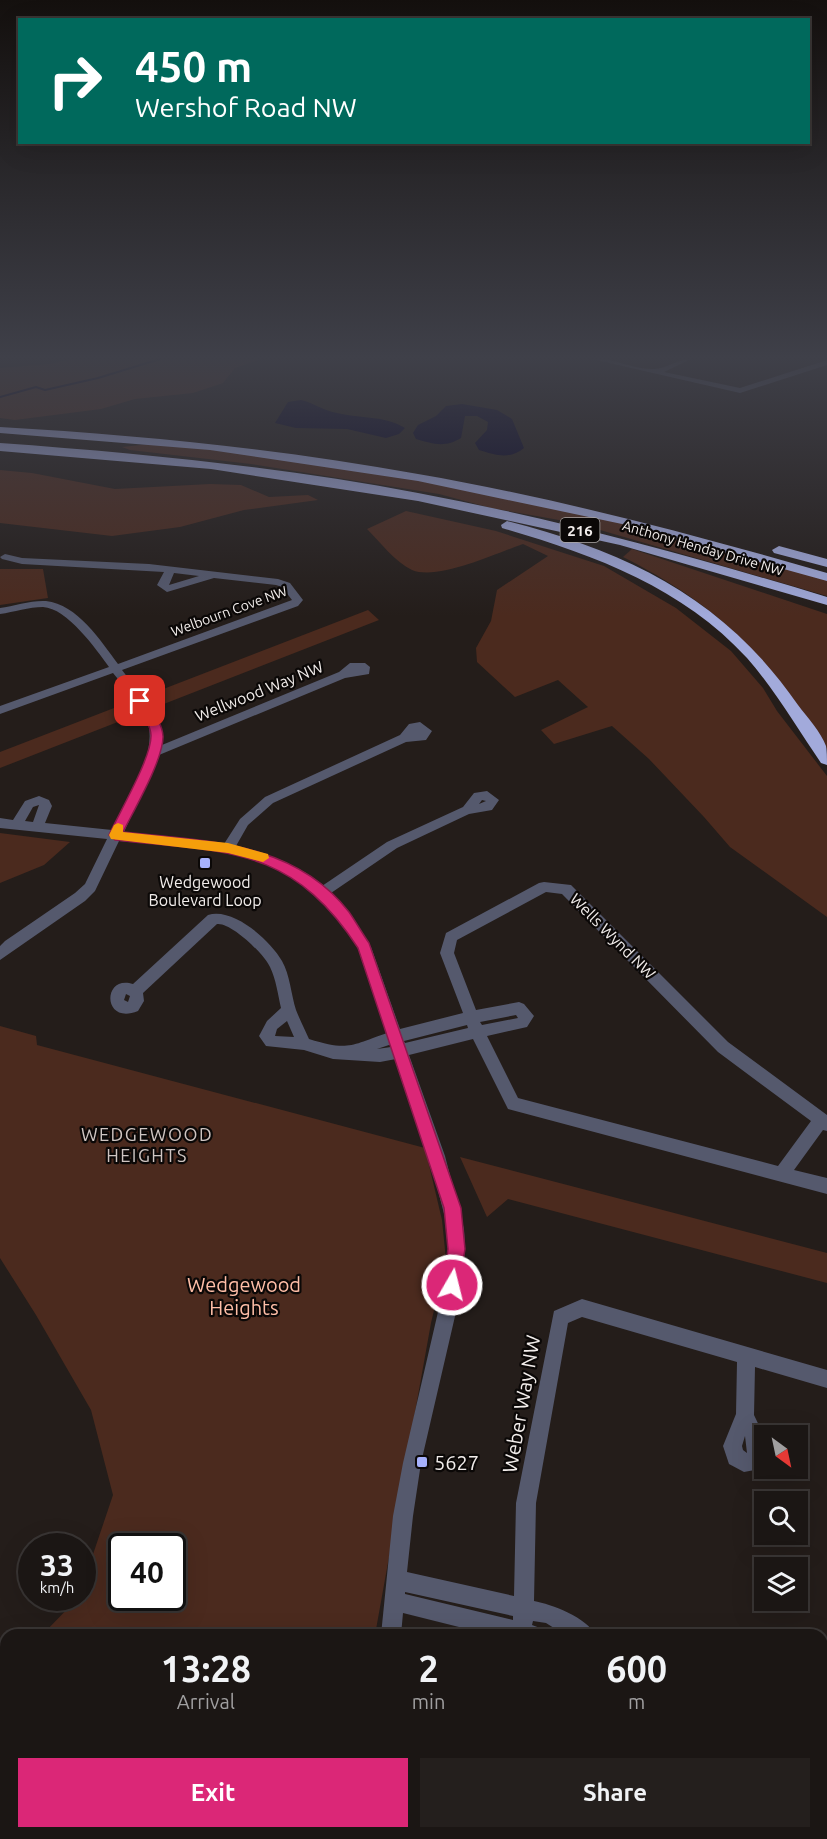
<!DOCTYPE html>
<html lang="en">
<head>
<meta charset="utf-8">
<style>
  :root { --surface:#1b1614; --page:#241f1d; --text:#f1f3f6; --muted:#a09fa0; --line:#393534; --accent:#db2777 }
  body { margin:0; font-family:Ubuntu,sans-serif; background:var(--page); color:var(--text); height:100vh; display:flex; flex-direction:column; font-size:22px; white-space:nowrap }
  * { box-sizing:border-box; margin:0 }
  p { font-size:20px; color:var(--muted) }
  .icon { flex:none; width:33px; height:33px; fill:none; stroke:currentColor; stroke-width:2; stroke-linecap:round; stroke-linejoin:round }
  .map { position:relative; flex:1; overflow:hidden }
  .details { position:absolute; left:0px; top:1629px; width:828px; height:210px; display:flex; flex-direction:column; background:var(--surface); border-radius:18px 18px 0 0; box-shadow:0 6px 24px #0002,0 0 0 2px var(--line) }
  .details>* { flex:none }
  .guide { position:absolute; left:18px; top:18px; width:792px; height:126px; border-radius:0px; box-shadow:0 6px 24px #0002,0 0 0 2px var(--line); background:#00695c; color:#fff; overflow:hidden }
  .needle { width:39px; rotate:147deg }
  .fabs { position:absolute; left:754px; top:1425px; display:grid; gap:12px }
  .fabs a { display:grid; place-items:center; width:54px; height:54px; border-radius:0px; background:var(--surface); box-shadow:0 6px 24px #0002,0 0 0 2px var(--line); font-size:30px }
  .speed { position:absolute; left:18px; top:1533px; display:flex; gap:12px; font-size:30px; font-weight:700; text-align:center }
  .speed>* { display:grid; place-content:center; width:78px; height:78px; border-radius:50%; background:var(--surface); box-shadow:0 6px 24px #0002,0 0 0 2px var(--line); line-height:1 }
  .speed small { font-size:15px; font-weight:400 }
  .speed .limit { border:3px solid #111; border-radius:9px; background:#fff; color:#111 }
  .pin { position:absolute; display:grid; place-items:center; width:51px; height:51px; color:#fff; margin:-26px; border-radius:12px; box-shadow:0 3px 9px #0006 }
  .me { position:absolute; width:66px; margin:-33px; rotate:8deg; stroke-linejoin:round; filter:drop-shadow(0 0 4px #0008) }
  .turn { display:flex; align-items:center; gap:21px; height:126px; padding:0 18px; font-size:27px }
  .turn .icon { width:78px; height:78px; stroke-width:2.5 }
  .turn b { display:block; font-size:42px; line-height:51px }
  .eta { display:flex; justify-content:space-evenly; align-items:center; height:102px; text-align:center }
  .eta b { font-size:36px; font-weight:700; line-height:42px }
  .action { display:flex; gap:12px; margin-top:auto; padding:12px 18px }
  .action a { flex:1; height:69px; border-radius:0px; background:var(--accent); color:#fff; font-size:24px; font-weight:700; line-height:69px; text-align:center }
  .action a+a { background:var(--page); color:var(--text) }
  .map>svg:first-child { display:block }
  .green { fill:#4b2a1e; fill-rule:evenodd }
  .water { fill:#040123 }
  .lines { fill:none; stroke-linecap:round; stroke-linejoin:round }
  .stream { stroke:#040123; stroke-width:2 }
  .minor { fill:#55596d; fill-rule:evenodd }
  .highway { fill:#a2aadb; fill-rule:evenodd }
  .route { fill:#db2777; stroke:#8e194d; stroke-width:1.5 }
  .slow { fill:#f59e0b }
  .poi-dot { fill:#a6b1fc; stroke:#0b0807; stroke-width:2 }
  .labels { text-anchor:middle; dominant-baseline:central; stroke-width:4.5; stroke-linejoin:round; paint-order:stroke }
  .far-street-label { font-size:14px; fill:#f2edeb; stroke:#0b0807 }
  .shield { fill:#0b0807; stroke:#ada8a7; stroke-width:1.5 }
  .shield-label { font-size:15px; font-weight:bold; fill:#f2edeb }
  .street-label { font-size:16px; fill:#f2edeb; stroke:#0b0807 }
  .poi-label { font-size:16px; fill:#f2edeb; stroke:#0b0807 }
  .neighbourhood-label { font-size:18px; letter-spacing:1.5px; fill:#cfc5c2; stroke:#0b0807 }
  .near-park-label { font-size:20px; fill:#ffbea7; stroke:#0b0807 }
  .near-street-label { font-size:20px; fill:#f2edeb; stroke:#0b0807 }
  .near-poi-label { font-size:20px; fill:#f2edeb; stroke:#0b0807; text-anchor:start }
</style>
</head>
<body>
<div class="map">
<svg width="827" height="1839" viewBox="0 0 827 1839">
  <rect width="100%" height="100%" fill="#241d1a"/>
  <!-- green -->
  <path class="green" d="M71,359H261L235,368L223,383L193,393L135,399L101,409L15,420L0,418V368L49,364Z
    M158,443L369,470L655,530L827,580V596L576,523L491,508L439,494L251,464L130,450L122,447Z
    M0,470L32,473L115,489L210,484L241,485L269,497L308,495L318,500L244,510L180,527L112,536L0,523Z
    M406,511L496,531L604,566L676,608L731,651L763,688L777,711L827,776V917L730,847L704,817L649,759L612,726L554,744L541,730L588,707L558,680L515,697L477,662L476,648L491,621L497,590L548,556L523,544C497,553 438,581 412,570C395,562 380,542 367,529Z
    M632,549L827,614V750C802,715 777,676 746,644C711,607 668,580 623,557Z
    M0,569H43L48,598L0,605Z
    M368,610L379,620L0,768V752Z
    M0,833L70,842L44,865L0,883Z
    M0,1026L36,1036L37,1045L425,1148L442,1220L446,1260L431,1323L375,1635H42L78,1598H82L83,1584L113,1495L91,1410L36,1315L0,1258ZM122,1546H172V1598H122Z
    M460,1157L827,1253V1283L508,1199L487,1217Z
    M152,1833H353L352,1839H161Z"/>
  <!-- water -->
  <path class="water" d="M301,400C314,403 324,411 337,413C361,419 383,415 405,428L399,434L386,438L347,429L296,428L275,423L288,402Z
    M462,404L497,410L512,419L524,448C509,460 496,455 479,450L475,443L487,430L488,422L477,416H465L461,438C445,448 433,444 416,439L413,433L418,425L436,416L446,406Z"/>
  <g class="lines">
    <!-- stream -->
    <path class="stream" d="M0,397L36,387L45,390L98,378L160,359"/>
    <!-- minor -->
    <path class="minor" d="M592,359C613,357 633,370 654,369C666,369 677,359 691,359L664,372L740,388L827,360V365L740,393Z
      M5,554L22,558L149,564L278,579L290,583L303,600L298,606L122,670L157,716L162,745L339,672L350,663H365L370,667L369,674L345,678L159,755L124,832L224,844L240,819L265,797L400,735L409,724L420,722L432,731L426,740L406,742L273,803L248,825L236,846C269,853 295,867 322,886L387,842L463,807L474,793L487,791L499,800L492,810L469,814L397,848L331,893L348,911L371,947L400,1029L463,1013L440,953L446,933L539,883L544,882L571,885L728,1042L827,1115V1131L823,1130L794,1170L827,1178V1194L508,1109L473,1039L409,1055L445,1156L464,1229L465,1249L459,1299L421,1463L413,1516L407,1572L514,1596L516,1503L554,1311L582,1299L827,1370V1388L755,1367L754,1415L765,1438V1457L760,1469L744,1472L729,1464L723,1446L736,1414L737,1362L582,1317L568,1323L536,1503L534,1601C551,1604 588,1618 595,1635H565L546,1623L533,1621L532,1625L540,1628L543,1635H491L403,1613L401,1635H381L393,1516L403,1463L441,1299L449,1249L448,1229L429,1156L396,1059L380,1062L333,1059L304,1050L266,1046L259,1036L267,1021L281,1008C278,995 276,979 270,967C264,954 231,922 217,924L143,993L144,1001L138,1011C102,1026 102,974 133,984L208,915C233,907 270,940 282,961C290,975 291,994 296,1010C300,1020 305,1030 309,1039C348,1051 350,1046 387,1033C378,1009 369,969 357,947C335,907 298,875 255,860C215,845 162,845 119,841L95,891L85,901L0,960V946L5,941L75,893L85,884L107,839L0,828V818L13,820L25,801L39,796L49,800L52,806L45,823L112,830C126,801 161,751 146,718C139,702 124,687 113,673L0,714V706L109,667C96,649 67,608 43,607C29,607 14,612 0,614V608C14,606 32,600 46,601C77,604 101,641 118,664L292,600L282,587L276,585L214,578L167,592L157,585L164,572L22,564L2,559L0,557ZM174,573L199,576L169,585ZM482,800L486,801L479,804ZM39,805L33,822L25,821L33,807ZM546,892L562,894L718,1052L811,1121L778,1166L518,1098L487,1036L527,1027L534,1016L524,1004L519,1002L476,1010L454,953L457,940ZM126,994L130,996L128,1002L124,1000ZM516,1015L518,1018L482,1025L480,1022ZM287,1021L294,1037L275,1036L277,1029ZM467,1025L468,1028L405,1043L404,1041ZM391,1045V1047L377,1049L389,1045ZM745,1436L747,1453L743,1450L742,1446ZM405,1592L513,1616V1620L405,1594Z
      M0,1753L6,1756V1780L0,1778Z
      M82,1833H110L112,1839H84Z
      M359,1833H381L380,1839H358Z
      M504,1833H526V1839H504Z"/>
    <!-- highway -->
    <path class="highway" d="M0,427C140,435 280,449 418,474C556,498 692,534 827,573V581L622,524L418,481L210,450L0,433Z
      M0,443C140,453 280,467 418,493C557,519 692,556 827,597V605L620,545L418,501L211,469L0,451Z
      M507,521C629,552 725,599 798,705C807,717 821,732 826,746C827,751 827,759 827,765L821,763C797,728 775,690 747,658C682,587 592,554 502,528L501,525Z
      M779,546L827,559V567L774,553L772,550Z"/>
  </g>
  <!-- sky -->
  <linearGradient id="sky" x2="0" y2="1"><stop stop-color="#14100e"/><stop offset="0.58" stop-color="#3f4049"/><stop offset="1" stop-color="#3f4049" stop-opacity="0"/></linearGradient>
  <rect width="827" height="616" fill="url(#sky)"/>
  <!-- route -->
  <path class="route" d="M140,697L144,698C151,709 162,722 163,736C164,758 134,810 123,832C205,841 294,841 349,912C356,922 362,933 369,943L461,1208L465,1249L458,1291L452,1294L446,1291L443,1285L448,1249L444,1208L358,948C291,845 225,852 115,840L109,835C119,813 152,757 151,735C150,722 140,711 134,701Z"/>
  <!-- slow -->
  <path class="slow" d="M118,823L123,825V832L228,843L268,854L269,858L263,862L228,853L111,839L109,835L114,825Z"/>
  <!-- markers -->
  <g class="poi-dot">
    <rect x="199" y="857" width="12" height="12" rx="3"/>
    <rect x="416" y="1456" width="12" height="12" rx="3"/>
  </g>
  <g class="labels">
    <!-- far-street labels -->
    <g class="far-street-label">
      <text transform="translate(703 548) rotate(16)">Anthony Henday Drive NW</text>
      <text transform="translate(229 611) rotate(-20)">Welbourn Cove NW</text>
    </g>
    <!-- shield labels -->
    <rect class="shield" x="560.5" y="518" width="39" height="24" rx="4.5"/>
    <g class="shield-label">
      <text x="580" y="530">216</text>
    </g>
    <!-- street labels -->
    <g class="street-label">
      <text transform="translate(259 691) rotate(-22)">Wellwood Way NW</text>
      <text transform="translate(613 936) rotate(45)">Wells Wynd NW</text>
    </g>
    <!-- poi labels -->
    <g class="poi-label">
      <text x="205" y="882">Wedgewood<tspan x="205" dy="18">Boulevard Loop</tspan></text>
    </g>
    <!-- neighbourhood labels -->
    <g class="neighbourhood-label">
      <text x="147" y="1134">WEDGEWOOD<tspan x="147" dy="21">HEIGHTS</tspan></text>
    </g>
    <!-- near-park labels -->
    <g class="near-park-label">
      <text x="244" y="1284">Wedgewood<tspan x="244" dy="23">Heights</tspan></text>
    </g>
    <!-- near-street labels -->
    <g class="near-street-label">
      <text transform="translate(521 1404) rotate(-80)">Weber Way NW</text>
    </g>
    <!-- near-poi labels -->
    <g class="near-poi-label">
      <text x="434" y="1462">5627</text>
    </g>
  </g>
</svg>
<div class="fabs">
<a><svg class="needle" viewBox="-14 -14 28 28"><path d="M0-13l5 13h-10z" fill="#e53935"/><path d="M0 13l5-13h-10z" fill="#a09fa0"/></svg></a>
<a><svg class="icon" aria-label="search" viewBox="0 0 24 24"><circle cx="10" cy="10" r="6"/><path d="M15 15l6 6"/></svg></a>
<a><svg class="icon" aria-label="layers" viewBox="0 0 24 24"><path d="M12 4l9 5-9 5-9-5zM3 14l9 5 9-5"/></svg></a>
</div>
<div class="speed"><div>33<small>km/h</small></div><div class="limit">40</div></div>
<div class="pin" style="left:140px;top:701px;background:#d93025"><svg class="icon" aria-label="arrive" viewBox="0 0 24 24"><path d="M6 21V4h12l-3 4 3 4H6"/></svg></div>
<svg class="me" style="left:452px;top:1285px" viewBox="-20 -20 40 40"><circle r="17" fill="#db2777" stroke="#fff" stroke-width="3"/><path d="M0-11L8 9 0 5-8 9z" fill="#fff"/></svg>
<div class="guide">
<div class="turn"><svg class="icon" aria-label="right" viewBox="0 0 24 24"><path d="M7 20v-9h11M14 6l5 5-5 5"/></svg><div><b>450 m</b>Wershof Road NW</div></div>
</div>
<section class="details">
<div class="eta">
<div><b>13:28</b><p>Arrival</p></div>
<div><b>2</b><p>min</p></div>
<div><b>600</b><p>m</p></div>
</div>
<div class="action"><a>Exit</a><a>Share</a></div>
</section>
</div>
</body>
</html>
